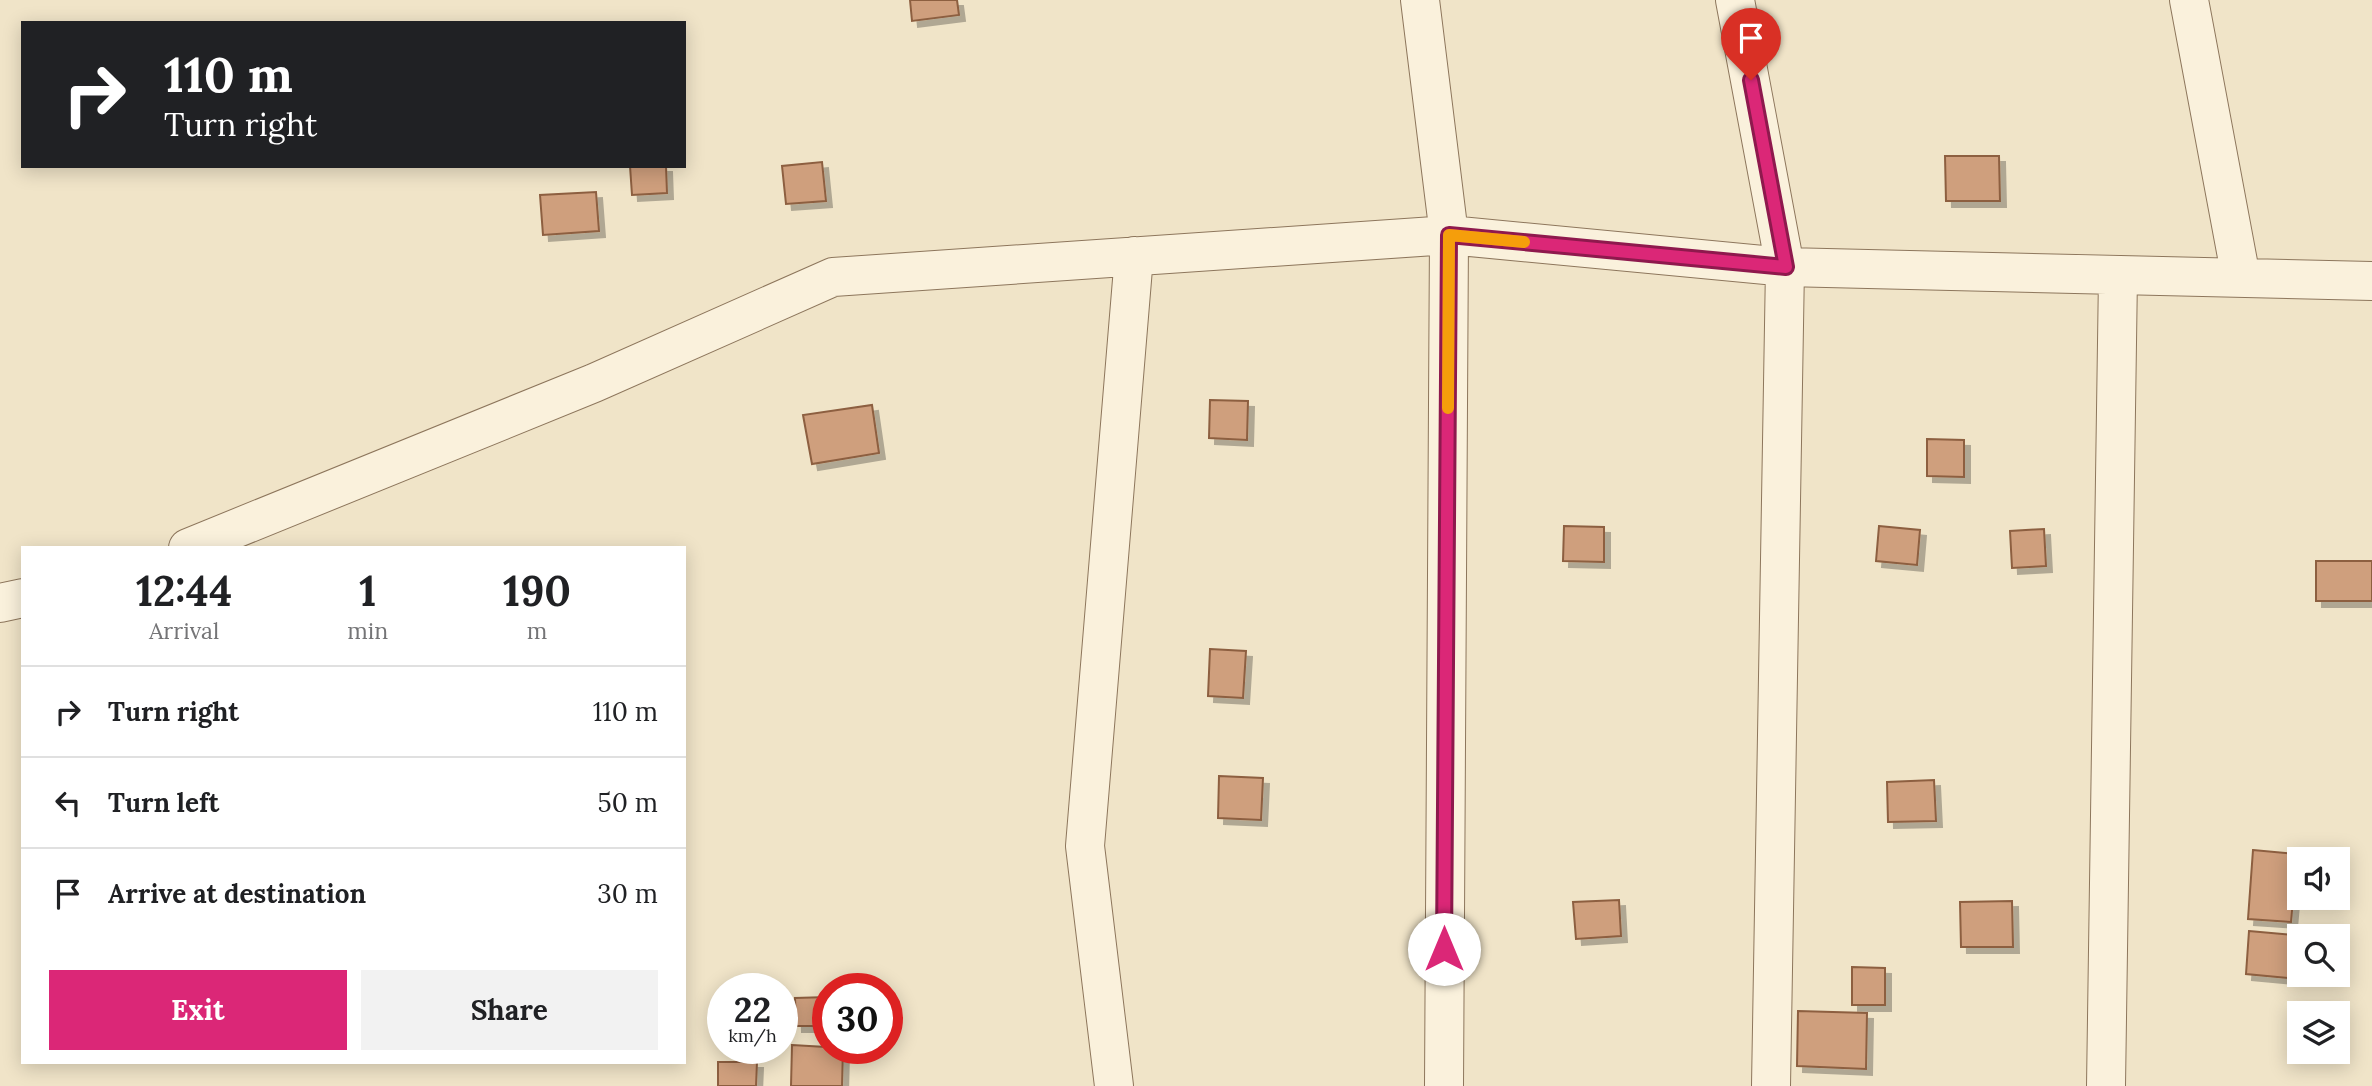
<!DOCTYPE html>
<html lang="en">
<head>
<meta charset="utf-8">
<style>
  :root { --surface:#fff; --page:#f2f2f2; --text:#202124; --muted:#757577; --line:#e0e0e0; --accent:#db2777 }
  body { margin:0; font-family:Lora,serif; background:var(--page); color:var(--text); height:100vh; display:flex; flex-direction:column; font-size:26px; white-space:nowrap }
  * { box-sizing:border-box; margin:0 }
  p { font-size:23px; color:var(--muted) }
  .icon { flex:none; width:38px; height:38px; fill:none; stroke:currentColor; stroke-width:2; stroke-linecap:round; stroke-linejoin:round }
  .map { position:relative; flex:1; overflow:hidden }
  .side { position:absolute; left:21px; top:546px; width:665px; height:518px; display:flex; flex-direction:column; background:var(--surface); border-radius:0px; box-shadow:0 4px 18px #0003 }
  .side>* { flex:none }
  .guide { position:absolute; left:21px; top:21px; width:665px; height:147px; border-radius:0px; box-shadow:0 4px 18px #0003; background:#202124; color:#fff; overflow:hidden }
  .controls { position:absolute; left:2287px; top:847px; display:grid; gap:14px }
  .controls a { display:grid; place-items:center; width:63px; height:63px; border-radius:0px; background:var(--surface); box-shadow:0 4px 18px #0003; font-size:35px }
  .speed { position:absolute; left:707px; top:973px; display:flex; gap:14px; font-size:35px; font-weight:700; text-align:center }
  .speed>* { display:grid; place-content:center; width:91px; height:91px; border-radius:50%; background:var(--surface); box-shadow:0 4px 18px #0003; line-height:1 }
  .speed small { font-size:18px; font-weight:400 }
  .speed .limit { border:10px solid #d22; background:#fff; color:#111 }
  .pin { position:absolute; display:grid; place-items:center; width:60px; height:60px; color:#fff; margin:-72px -30px; border-radius:50% 50% 50% 0; rotate:-45deg; box-shadow:0 0 7px #0007 }
  .pin .icon { rotate:45deg }
  .me { position:absolute; width:77px; margin:-38px; rotate:0deg; stroke-linejoin:round; filter:drop-shadow(0 0 5px #0008) }
  .turn { display:flex; align-items:center; gap:24px; height:147px; padding:0 28px; font-size:32px }
  .turn .icon { width:91px; height:91px; stroke-width:2.5 }
  .turn b { display:block; font-size:49px; line-height:60px }
  .eta { display:flex; justify-content:space-evenly; align-items:center; height:119px; text-align:center }
  .eta b { font-size:42px; font-weight:700; line-height:49px }
  .primary-button { display:flex; gap:14px; margin-top:auto; padding:14px 28px }
  .primary-button a { flex:1; height:80px; border-radius:0px; background:var(--accent); color:#fff; font-size:28px; font-weight:700; line-height:80px; text-align:center }
  .primary-button a+a { background:var(--page); color:var(--text) }
  ul { padding:0; list-style:none }
  li { display:flex; align-items:center; gap:21px; height:91px; padding:0 28px; border-top:2px solid var(--line) }
  li div { flex:1 }
  li b { display:block; font-size:26px }
  li em { font-style:normal }
  .map>svg:first-child { display:block }
  .building { fill:#cf9f7d; stroke:#8d5f41; stroke-width:2; filter:url(#shadow) }
  .lines { fill:none; stroke-linecap:round; stroke-linejoin:round }
  .minor-casing { stroke:#8d765c; stroke-width:40 }
  .minor { stroke:#faf1dc; stroke-width:38 }
  .route-casing { stroke:#8e194d; stroke-width:18 }
  .route { stroke:#db2777; stroke-width:12 }
  .slow { stroke:#f59e0b; stroke-width:12 }
</style>
</head>
<body>
<div class="map">
<svg width="2372" height="1086" viewBox="0 0 2372 1086">
  <defs>
    <filter id="shadow"><feDropShadow dx="6" dy="6" stdDeviation="0" flood-color="#0004"/></filter>
  </defs>
  <rect width="100%" height="100%" fill="#f0e4c8"/>
  <!-- building -->
  <path class="building" d="M910,0H957L959,15L912,21Z
    M1945,156H1999L2000,201H1946Z
    M822,162L826,201L786,204L782,166Z
    M630,166H666L667,193L632,195Z
    M596,192L599,231L543,235L540,195Z
    M1210,400L1248,401L1247,440L1209,438Z
    M872,405L879,453L812,464L803,415Z
    M1927,439L1964,440V477L1927,476Z
    M1564,526L1604,527V562L1563,561Z
    M1879,526L1920,530L1917,565L1876,561Z
    M2044,529L2046,566L2012,568L2010,531Z
    M2316,561H2372V601H2316Z
    M1210,649L1246,651L1243,698L1208,696Z
    M1219,776L1263,778L1261,820L1218,818Z
    M1934,780L1936,821L1888,822L1887,782Z
    M2253,850L2297,854L2291,922L2248,919Z
    M1619,900L1621,936L1576,939L1573,902Z
    M2012,901L2013,947H1961L1960,902Z
    M2249,931L2293,935L2289,978L2246,974Z
    M1852,967L1885,968V1005H1852Z
    M828,997V1026H796L795,998Z
    M1798,1011L1867,1013L1866,1069L1797,1066Z
    M792,1045L843,1048L842,1086H791Z
    M718,1062H757L756,1086H718Z"/>
  <g class="lines">
    <!-- minor casing -->
    <g class="minor-casing">
      <path id="minor" d="M1420,0L1449,235L1444,1086
        M1735,0L1785,267L1771,1086
        M2189,0L2241,278
        M188,548L594,383L833,277L1449,235L1785,267L2372,281
        M0,603L23,598
        M1114,1086L1085,846L1134,256
        M2106,1086L2118,275"/>
    </g>
    <!-- minor -->
    <use href="#minor" class="minor"/>
  </g>
  <g class="lines">
    <!-- route casing -->
    <g class="route-casing">
      <path id="route" d="M1444,949L1449,235L1786,267L1751,80"/>
    </g>
    <!-- route -->
    <use href="#route" class="route"/>
    <!-- slow -->
    <path class="slow" d="M1448,408L1449,235L1524,242"/>
  </g>
</svg>
<div class="controls">
<a><svg class="icon" aria-label="sound" viewBox="0 0 24 24"><path d="M4 9h4l5-4v14l-5-4H4zM17 9q2 3 0 6"/></svg></a>
<a><svg class="icon" aria-label="search" viewBox="0 0 24 24"><circle cx="10" cy="10" r="6"/><path d="M15 15l6 6"/></svg></a>
<a><svg class="icon" aria-label="layers" viewBox="0 0 24 24"><path d="M12 4l9 5-9 5-9-5zM3 14l9 5 9-5"/></svg></a>
</div>
<div class="speed"><div>22<small>km/h</small></div><div class="limit">30</div></div>
<div class="pin" style="left:1751px;top:80px;background:#d93025"><svg class="icon" aria-label="arrive" viewBox="0 0 24 24"><path d="M6 21V4h12l-3 4 3 4H6"/></svg></div>
<svg class="me" style="left:1444px;top:949px" viewBox="-20 -20 40 40"><circle r="19" fill="#fff"/><path d="M0-13L10 11 0 6-10 11z" fill="#db2777"/></svg>
<div class="guide">
<div class="turn"><svg class="icon" aria-label="right" viewBox="0 0 24 24"><path d="M7 20v-9h11M14 6l5 5-5 5"/></svg><div><b>110 m</b>Turn right</div></div>
</div>
<section class="side">
<div class="eta">
<div><b>12:44</b><p>Arrival</p></div>
<div><b>1</b><p>min</p></div>
<div><b>190</b><p>m</p></div>
</div>
<ul>
<li><svg class="icon" aria-label="right" viewBox="0 0 24 24"><path d="M7 20v-9h11M14 6l5 5-5 5"/></svg><div><b>Turn right</b></div><em>110 m</em></li>
<li><svg class="icon" aria-label="left" viewBox="0 0 24 24"><path d="M17 20v-9H6M10 6l-5 5 5 5"/></svg><div><b>Turn left</b></div><em>50 m</em></li>
<li><svg class="icon" aria-label="arrive" viewBox="0 0 24 24"><path d="M6 21V4h12l-3 4 3 4H6"/></svg><div><b>Arrive at destination</b></div><em>30 m</em></li>
</ul>
<div class="primary-button"><a>Exit</a><a>Share</a></div>
</section>
</div>
</body>
</html>
